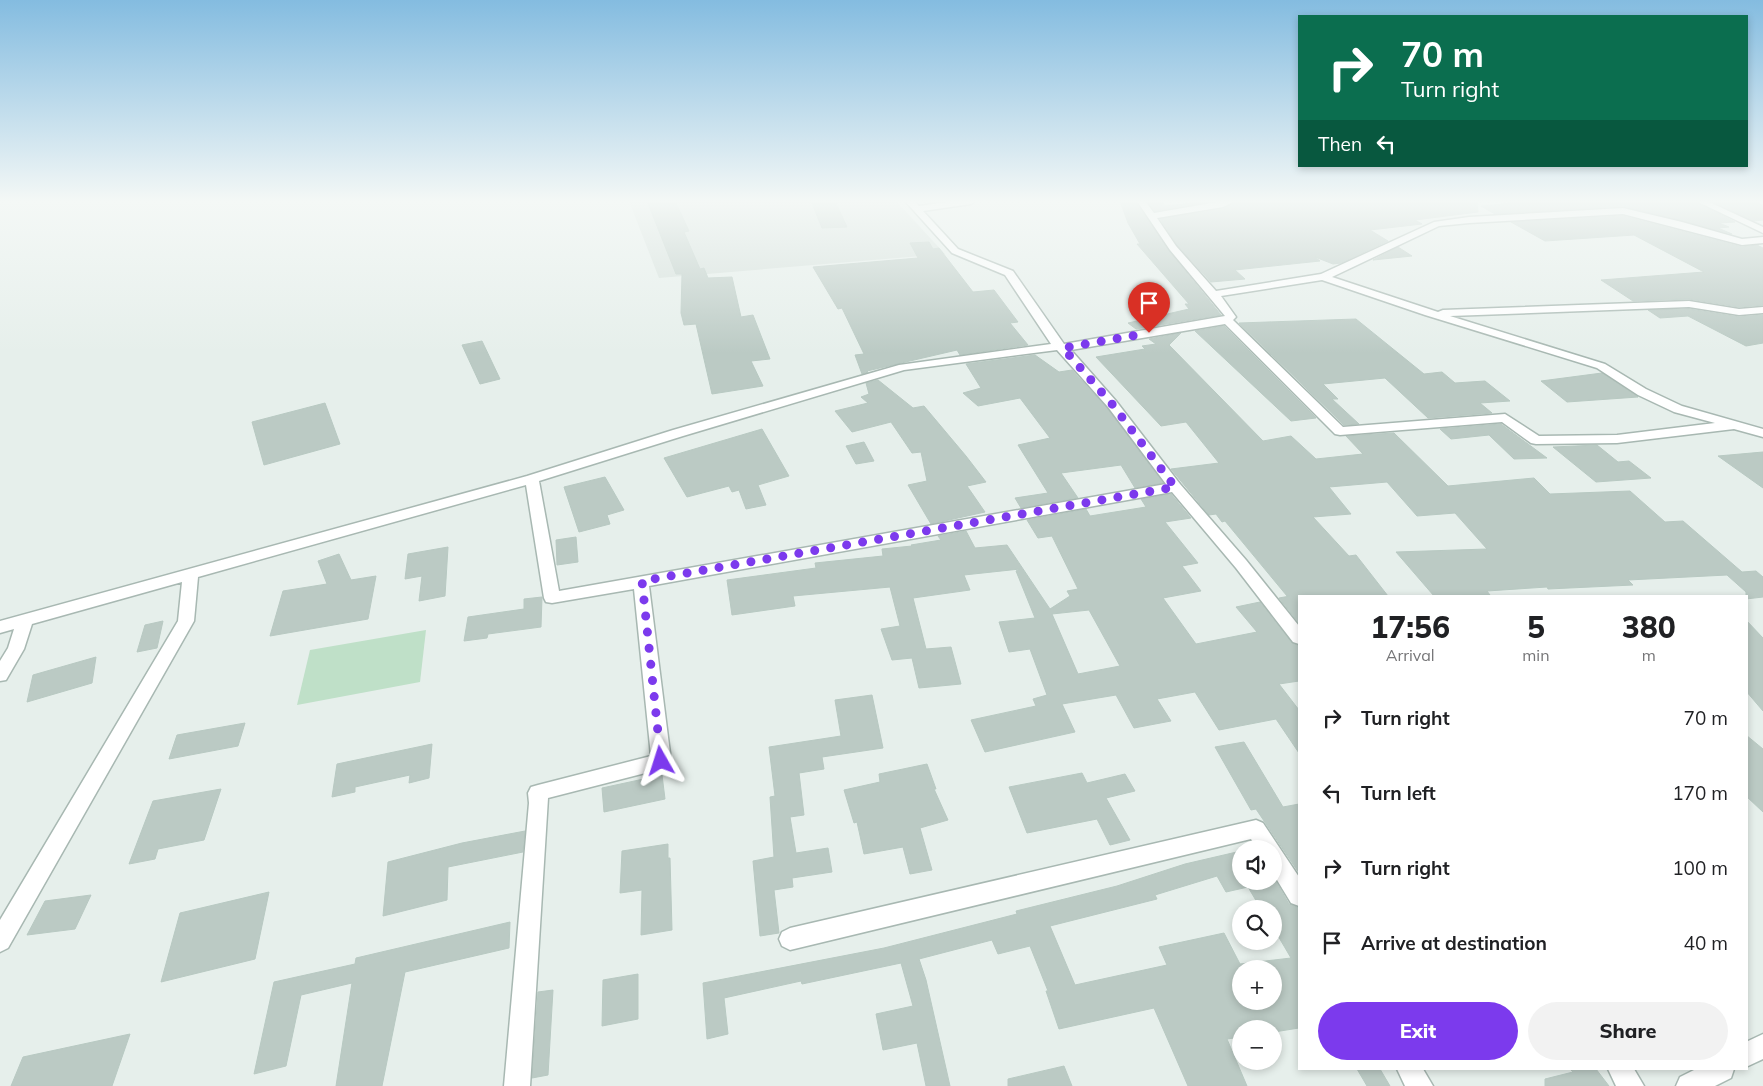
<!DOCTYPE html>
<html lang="en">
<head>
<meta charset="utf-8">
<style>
  :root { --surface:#fff; --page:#f2f2f2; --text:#202124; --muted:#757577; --accent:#7c3aed }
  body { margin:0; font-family:Mulish,sans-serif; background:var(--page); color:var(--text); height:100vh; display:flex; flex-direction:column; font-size:19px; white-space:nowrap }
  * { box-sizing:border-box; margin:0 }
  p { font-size:16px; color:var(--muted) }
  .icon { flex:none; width:28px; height:28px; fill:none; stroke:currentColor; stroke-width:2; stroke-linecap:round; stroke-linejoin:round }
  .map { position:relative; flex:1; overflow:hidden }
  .side { position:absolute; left:1298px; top:595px; width:450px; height:475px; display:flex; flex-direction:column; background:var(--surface); border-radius:0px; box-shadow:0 2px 8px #0003 }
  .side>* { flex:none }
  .top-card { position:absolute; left:1298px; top:15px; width:450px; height:152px; border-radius:0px; box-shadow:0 2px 8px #0003; background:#0b6e4f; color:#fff; overflow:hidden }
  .tools { position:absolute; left:1232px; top:840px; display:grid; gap:10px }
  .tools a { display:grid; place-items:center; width:50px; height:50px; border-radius:50%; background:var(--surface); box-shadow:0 2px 8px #0003; font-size:25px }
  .pin { position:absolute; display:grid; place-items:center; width:42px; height:42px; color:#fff; margin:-51px -21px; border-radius:50% 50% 50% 0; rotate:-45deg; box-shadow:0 0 5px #0007 }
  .pin .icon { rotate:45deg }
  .me { position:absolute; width:55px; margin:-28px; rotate:354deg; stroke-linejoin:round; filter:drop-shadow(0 0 4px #0008) }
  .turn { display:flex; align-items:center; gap:18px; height:105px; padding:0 20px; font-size:22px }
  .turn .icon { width:65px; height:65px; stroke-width:2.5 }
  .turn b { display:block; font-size:35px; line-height:42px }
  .then { display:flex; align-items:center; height:48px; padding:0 20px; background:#0003; gap:10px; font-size:19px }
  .eta { display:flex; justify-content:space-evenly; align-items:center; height:85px; text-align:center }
  .eta b { font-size:30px; font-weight:800; line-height:35px }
  .action { display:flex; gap:10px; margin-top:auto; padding:10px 20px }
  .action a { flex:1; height:58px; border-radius:30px; background:var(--accent); color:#fff; font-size:20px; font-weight:800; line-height:58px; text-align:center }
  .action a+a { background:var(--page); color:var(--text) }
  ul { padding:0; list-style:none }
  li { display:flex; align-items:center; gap:15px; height:75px; padding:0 20px }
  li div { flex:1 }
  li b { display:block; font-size:19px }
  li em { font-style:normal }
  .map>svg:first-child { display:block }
  .built { fill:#d4dfda }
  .green { fill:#bfe0c8 }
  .building { fill:#bbcac4; stroke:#b8c9c2; fill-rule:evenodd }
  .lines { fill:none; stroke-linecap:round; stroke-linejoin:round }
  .minor-casing { stroke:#a8b8b2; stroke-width:3 }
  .minor { fill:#fff; fill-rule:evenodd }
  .route { stroke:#7c3aed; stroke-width:9; stroke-dasharray:0 16.2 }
</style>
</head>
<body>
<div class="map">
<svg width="1763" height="1086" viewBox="0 0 1763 1086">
  <rect width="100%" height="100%" fill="#e6efeb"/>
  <!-- built -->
  <path class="built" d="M629,201H896L945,254L659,278Z"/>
  <!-- green -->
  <path class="green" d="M426,630L420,682L297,705L310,650Z"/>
  <!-- building -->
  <path class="building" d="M647,201H675L689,231L684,232L700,269L704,268L708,278L732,277L741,317L753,315L770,359L751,361L763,386L712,394L696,324L684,325L681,313L682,274H676Z
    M811,201H835L847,227L822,228Z
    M1120,201H1135L1169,251L1221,315L1136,329L1128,323L1189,309L1185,304H1189L1137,244H1140L1128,223Z
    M1147,201H1162L1164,206L1213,201L1155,211Z
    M1237,201H1477L1478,212L1415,220L1422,224L1370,230L1388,241L1341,263L1333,264L1315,257L1320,261L1235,270L1245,279L1211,282L1177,245L1160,219L1223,209Z
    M1533,201H1694L1735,222L1719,223L1729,227L1718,228L1732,234L1623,206L1495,214L1481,206Z
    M1711,201H1754L1763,205V220L1754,221Z
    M1623,216L1742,247L1757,245L1763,248V305L1739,307L1689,299L1633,301L1601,280L1704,272L1634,235L1545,241L1511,222Z
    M929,242L933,249L939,248L973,292L994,290L1018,322L1010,323L1028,345L960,355L957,350L867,371L868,372L862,374L855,355L864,354L842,308L838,309L813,267L918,258L910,243Z
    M1398,247L1412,256L1373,260Z
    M1689,309L1739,317L1763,315V343L1746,346L1688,316L1660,318L1648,310Z
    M1356,319L1424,374L1442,372L1455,383L1485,381L1510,401L1480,403L1492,413L1428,418L1385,378L1323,384L1338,399H1332L1359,424L1344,425L1239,323Z
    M1224,326L1316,418L1291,421L1195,331Z
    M1181,333L1169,345L1263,441L1291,436L1316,459L1363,454L1346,436L1394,433L1448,486L1534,478L1550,494L1630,491L1665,522L1683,521L1742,572L1756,571L1763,577V597L1746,599V592L1727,575L1628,580L1633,585L1548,589L1547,587L1487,591L1490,595L1434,596L1396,552L1487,549L1455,513L1417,516L1387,482L1329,487L1351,514L1313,517L1349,556L1356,555L1388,596H1299V623L1279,598L1290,596H1287L1225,521L1222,522L1216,514L1209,515L1171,469L1219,463L1186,422L1161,426L1096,357L1145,349L1142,346L1156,344L1149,339Z
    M482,341L500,379L480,384L462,345Z
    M1035,355L1059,372L1072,370L1107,408L1163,483L1135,488L1121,465L1061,473L1078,498L1021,508L1015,498L1048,493L1018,445L1050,438L1020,398L978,406L963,393L981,388L966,364Z
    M1602,373L1638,397L1567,402L1541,381Z
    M878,380L913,408L924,406L966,456L986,482L967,486L985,512L931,524L908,485L927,481L921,452L912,453L891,422L852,432L835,411L868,403L861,397L869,394L866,383Z
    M325,403L340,444L264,465L252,422Z
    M1501,424L1547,458L1514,459L1489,435L1451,439L1440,429Z
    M762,429L789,476L758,485L766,505L746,509L739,490L732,492L729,486L687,497L664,458Z
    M864,442L874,461L856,464L846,446Z
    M1597,445L1618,462L1629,461L1651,478L1596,482L1553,447Z
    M1763,452V488L1718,456Z
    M605,477L624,510L607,515L610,524L579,532L564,487Z
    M1171,494L1191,518L1165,522L1198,563L1182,566L1201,591L1163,598L1196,644L1257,632L1236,607L1260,602L1292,643L1299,646V681L1279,684L1299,710V753L1276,719L1219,730L1195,692L1157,699L1171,721L1134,728L1116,695L1062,704L1075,732L985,752L971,720L1036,706L1033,699L1047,695L1030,649L1009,652L999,622L1035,618L1016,571L1020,569L964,575L970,590L913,598L926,649L951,647L961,684L919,688L912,658L892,660L881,629L900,626L890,587L793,596L795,606L732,615L727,580L816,568L815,563L883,556L882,549L912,546L911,545L941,540L938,536L966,531L975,548L1007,545L1050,609L1070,596L1067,591L1078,589L1052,536L1038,538L1027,520L1086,509L1090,516L1146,507L1141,499ZM1089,610L1120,666L1078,674L1052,614Z
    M576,537L578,562L557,565L556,540Z
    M448,547L445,596L419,601L422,576L405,579L408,554Z
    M339,554L351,580L376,576L368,619L270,636L283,591L327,584L318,561Z
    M542,597L541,627L488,634L487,638L464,641L468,617L524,609V599Z
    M1746,620L1763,638V711L1746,691Z
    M163,621L157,648L137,652L145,625Z
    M96,657L92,683L27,702L33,675Z
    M872,695L883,748L822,757L824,769L799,773L804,815L790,817L796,853L828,848L832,872L792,878L793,887L774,890L779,933L760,936L753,861L774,857L770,797L775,796L769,747L841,736L835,700Z
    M245,723L238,746L169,759L177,735Z
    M1746,735L1763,749V812L1746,796Z
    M1244,742L1283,807L1299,804V873L1256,809L1251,810L1215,747Z
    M432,744L429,778L409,783L410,775L355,787V792L332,797L337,764Z
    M927,764L936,789H934L948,820L920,828L932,870L910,874L903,847L864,854L857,822L854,823L844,790L880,782L879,774Z
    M1082,773L1087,783L1125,774L1135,791L1106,798L1130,840L1110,845L1097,819L1027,833L1009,787Z
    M662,775L665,799L604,812L602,788Z
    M221,789L204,840L158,849L155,859L129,864L153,801Z
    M525,831L523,852L448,867L447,900L383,916L388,862L462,843Z
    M668,844V858H670L672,930L641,935L642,890L620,893L622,851Z
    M1241,851V881H1274V878L1289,904L1299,908V1028L1274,1032V1029H1241V1037L1227,1039L1247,1086H1188L1154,1008L1059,1029L1046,991H1048L1030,946L998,954L992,940L919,959L926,980L950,1086H926L917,1043L883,1050L876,1014L913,1006L901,963L802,984L801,981L724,998L728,1034L707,1039L703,983L884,948L1017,914L1016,911L1117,886L1185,864ZM1217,876L1226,892L1248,887L1261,909H1274V929L1291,958L1240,964L1224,933L1159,947L1167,965L1075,985L1050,926L1157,899L1155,895ZM1241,969H1274V1001H1241Z
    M269,892L255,959L161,982L180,913Z
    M91,895L75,929L27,935L45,901Z
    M510,922L509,948L405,972L382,1086H336L352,983L301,995L286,1066L254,1074L274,982L355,964L356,958Z
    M638,974V1019L602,1026L603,980Z
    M553,990L548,1075L532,1078L538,992Z
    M130,1034L112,1086H11L23,1057Z
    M1064,1066L1072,1086H1008V1079Z
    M1357,1069H1380L1390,1086H1367Z
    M1570,1069H1596L1609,1086H1545V1079L1573,1072Z"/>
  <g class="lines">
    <!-- minor casing -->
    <g class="minor-casing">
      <path id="minor" d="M905,201H914L919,206L954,201H975L971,204L923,211L958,249L1013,271L1064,344L1225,316L1170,250L1137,201H1145L1154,213L1223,201H1235L1223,207L1157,218L1176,246L1216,291L1321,274L1434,222L1469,217L1623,208L1682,222L1742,239L1763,237V243L1742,245L1623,214L1469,223L1439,226L1332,277L1438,312L1443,310L1689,301L1739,309L1763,307V313L1739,315L1689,307L1450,316L1605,364L1646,389L1682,406L1763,429V437L1734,429L1617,443L1536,444L1531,443L1502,422L1340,435L1335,434L1225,324L1071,350L1116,401L1180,484L1246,560L1299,626V644L1293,642L1236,568L1172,492L649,586L671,761L668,766L661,769L548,798L530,1086H504L529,803L528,793L531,787L538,785L651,756L634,589L552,603L546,602L544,598L526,485L198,577L194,621L8,948L0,952V920L178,621L182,582L32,624L24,649L6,680L0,681V661L8,648L14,629L0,633V621L527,476L673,430L899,365L1051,344L1005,275L952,253ZM1322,280L1425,315L1597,368L1638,395L1674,412L1715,423L1617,435L1539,436L1505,414L1343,427L1233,320L1236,317L1221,296ZM1057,350L1108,407L1166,484L559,591L539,481L683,436L904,370Z
        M1696,201H1707L1763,227V233Z
        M1256,820L1263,823L1299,877V906L1291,903L1274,875V849H1257L1251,839L790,950L782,946L779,939L782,932L790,928Z
        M1763,1034V1059L1746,1067V1042Z
        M1397,1069H1423L1433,1086H1405Z
        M1608,1069H1634L1644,1086H1616Z
        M1696,1069H1734L1731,1078L1715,1086H1676L1680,1077Z"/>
    </g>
    <!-- minor -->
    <use href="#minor" class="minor"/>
  </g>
  <!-- sky -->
  <linearGradient id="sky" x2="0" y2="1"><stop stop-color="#84bce0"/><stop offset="0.57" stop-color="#f4f8f6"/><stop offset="1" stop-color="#f4f8f6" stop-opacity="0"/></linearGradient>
  <rect width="1763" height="353" fill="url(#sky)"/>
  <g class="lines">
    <!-- route -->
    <path class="route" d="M661,761L642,581L1175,487L1112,404L1063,348L1149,333"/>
  </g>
</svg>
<div class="tools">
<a><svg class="icon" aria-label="sound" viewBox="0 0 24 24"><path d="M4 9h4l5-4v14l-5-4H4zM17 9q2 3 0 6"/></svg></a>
<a><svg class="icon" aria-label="search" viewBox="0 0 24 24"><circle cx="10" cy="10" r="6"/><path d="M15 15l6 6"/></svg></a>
<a>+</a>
<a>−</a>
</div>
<div class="pin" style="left:1149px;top:333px;background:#d93025"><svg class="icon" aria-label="arrive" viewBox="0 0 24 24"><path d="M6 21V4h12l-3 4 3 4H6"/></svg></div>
<svg class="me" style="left:661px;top:761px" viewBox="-20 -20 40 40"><path d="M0-17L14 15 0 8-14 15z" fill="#7c3aed" stroke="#fff" stroke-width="4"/></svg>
<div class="top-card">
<div class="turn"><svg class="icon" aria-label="right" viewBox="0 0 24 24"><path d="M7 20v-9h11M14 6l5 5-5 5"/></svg><div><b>70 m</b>Turn right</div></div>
<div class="then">Then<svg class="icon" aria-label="left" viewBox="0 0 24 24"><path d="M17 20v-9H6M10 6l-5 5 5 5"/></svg></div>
</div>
<section class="side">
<div class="eta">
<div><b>17:56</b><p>Arrival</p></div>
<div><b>5</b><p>min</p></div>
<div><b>380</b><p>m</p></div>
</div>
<ul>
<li><svg class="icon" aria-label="right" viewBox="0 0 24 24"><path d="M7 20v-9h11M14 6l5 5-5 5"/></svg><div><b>Turn right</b></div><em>70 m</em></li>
<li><svg class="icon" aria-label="left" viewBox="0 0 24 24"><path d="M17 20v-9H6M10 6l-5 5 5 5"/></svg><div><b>Turn left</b></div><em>170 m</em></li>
<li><svg class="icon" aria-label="right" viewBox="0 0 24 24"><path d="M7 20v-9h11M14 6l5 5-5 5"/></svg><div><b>Turn right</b></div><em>100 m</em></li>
<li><svg class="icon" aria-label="arrive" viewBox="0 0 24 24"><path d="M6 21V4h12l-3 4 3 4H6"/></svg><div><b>Arrive at destination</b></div><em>40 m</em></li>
</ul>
<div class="action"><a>Exit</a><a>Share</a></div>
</section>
</div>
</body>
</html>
